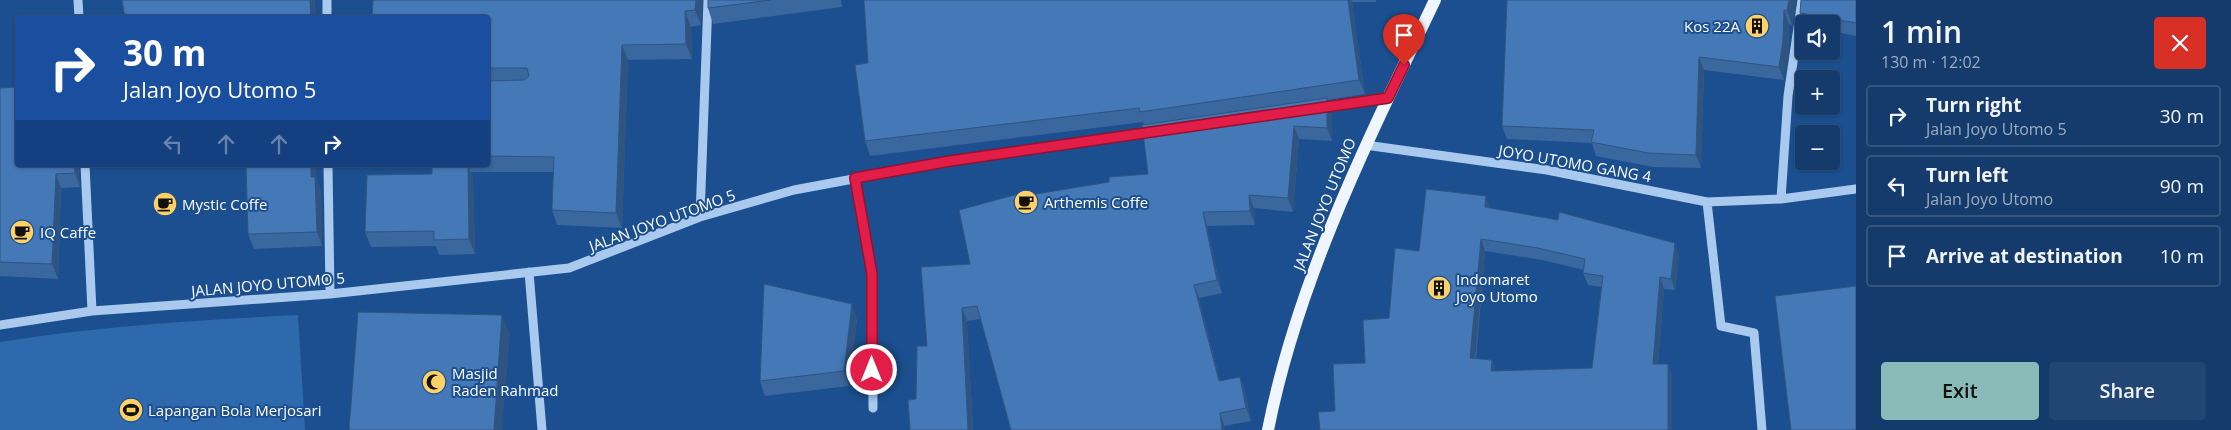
<!DOCTYPE html>
<html lang="en">
<head>
<meta charset="utf-8">
<style>
  :root { --surface:#143b6b; --page:#214673; --text:#f1f3f6; --muted:#9dadc1; --line:#33557e; --accent:#8bbbb9 }
  body { margin:0; font-family:"Open Sans",sans-serif; background:var(--page); color:var(--text); height:100vh; display:flex; flex-direction:column; font-size:19px; white-space:nowrap }
  * { box-sizing:border-box; margin:0 }
  p { font-size:16px; color:var(--muted) }
  .icon { flex:none; width:28px; height:28px; fill:none; stroke:currentColor; stroke-width:2; stroke-linecap:round; stroke-linejoin:round }
  .map { position:relative; flex:1; overflow:hidden }
  .panel { display:flex; flex-direction:column; background:var(--surface); width:375px }
  .panel>* { flex:none }
  .guide { position:absolute; left:15px; top:15px; width:475px; height:152px; border-radius:5px; box-shadow:0 1px 4px #0004,0 0 0 1px var(--line); background:#1a4fa0; color:#fff; overflow:hidden }
  .controls { position:absolute; left:1795px; top:15px; display:grid; gap:10px }
  .controls a { display:grid; place-items:center; width:45px; height:45px; border-radius:5px; background:var(--surface); box-shadow:0 1px 4px #0004,0 0 0 1px var(--line); font-size:25px }
  .pin { position:absolute; display:grid; place-items:center; width:42px; height:42px; color:#fff; margin:-51px -21px; border-radius:50% 50% 50% 0; rotate:-45deg; box-shadow:0 0 5px #0007 }
  .pin .icon { rotate:45deg }
  .me { position:absolute; width:55px; margin:-28px; rotate:0deg; stroke-linejoin:round; filter:drop-shadow(0 0 4px #0008) }
  .turn { display:flex; align-items:center; gap:18px; height:105px; padding:0 25px; font-size:22px }
  .turn .icon { width:65px; height:65px; stroke-width:2.5 }
  .turn b { display:block; font-size:35px; line-height:42px }
  .lanes { display:flex; align-items:center; height:48px; padding:0 25px; background:#0003; justify-content:center; gap:25px; direction:ltr }
  .lanes .off { opacity:.35 }
  .round { display:grid; place-items:center; flex:none; width:52px; height:52px; border-radius:5px; background:var(--page) }
  .head { display:flex; align-items:center; justify-content:space-between; height:85px; padding:0 25px }
  h1 { font-size:30px; font-weight:600; line-height:38px }
  .cta { display:flex; gap:10px; margin-top:auto; padding:10px 25px }
  .cta a { flex:1; height:58px; border-radius:5px; background:var(--accent); color:#111; font-size:20px; font-weight:600; line-height:58px; text-align:center }
  .cta a+a { background:var(--page); color:var(--text) }
  ul { padding:0; list-style:none }
  li { display:flex; align-items:center; gap:15px; height:62px; margin:0 10px 8px; padding:0 15px; border:2px solid var(--line); border-radius:5px }
  li div { flex:1 }
  li b { display:block; font-size:19px }
  li em { font-style:normal }
  main { display:flex; flex:1; min-height:0 }
  .map>svg:first-child { display:block }
  .green { fill:#2e69ad }
  .lines { fill:none; stroke-linecap:round; stroke-linejoin:round }
  .minor { stroke:#a9c9ee; stroke-width:9 }
  .major { stroke:#f0f6ff; stroke-width:12 }
  .wall { fill:#3a679d; fill-rule:evenodd }
  .shaded-wall { fill:#305480 }
  .building { fill:#4478b7; stroke:#305480; fill-rule:evenodd }
  .route-casing { stroke:#92132f; stroke-width:12 }
  .route { stroke:#e11d48; stroke-width:9 }
  .labels { text-anchor:middle; dominant-baseline:central; stroke-width:4; stroke-linejoin:round; paint-order:stroke }
  .poi-label { font-size:15px; fill:#fff; stroke:#1b4f8f; text-anchor:start }
  .street-label { font-size:15px; fill:#fff; stroke:#1b4f8f }
</style>
</head>
<body>
<main>
<div class="map">
<svg width="1856" height="430" viewBox="0 0 1856 430">
  <rect width="100%" height="100%" fill="#1b4f8f"/>
  <!-- green -->
  <path class="green" d="M298,315L305,430H0V342C99,326 198,320 298,315Z"/>
  <g class="lines">
    <!-- minor -->
    <path class="minor" d="M78,0L79,18
      M327,0V18
      M1319,107L1388,97
      M1365,145L1547,170L1707,202L1781,199L1856,189
      M85,165L92,311
      M328,165L330,294
      M855,178L872,274L873,408
      M1781,199L1788,96L1802,0
      M1707,202L1721,326L1754,333L1762,430
      M700,217L708,0
      M529,272L542,430
      M0,325L92,311L330,294L569,268L700,217L794,190L950,161L1153,131"/>
    <!-- major -->
    <path class="major" d="M1268,430C1298,278 1369,138 1435,0"/>
  </g>
  <!-- wall -->
  <path class="wall" d="M702,0L701,25L691,27L692,59L628,60L622,228L557,225L552,210L553,172H471L473,178L475,254L439,255L436,246L371,247L365,232L432,174V165H488V18Z
    M708,0H841L842,7L713,24L708,8Z
    M864,0H1376V2H1352L1365,94L1327,100L1332,112V141L1299,139L1293,212L1254,208L1255,225L1207,226L1222,293L1199,298L1220,381L1240,377L1245,390L1251,421L1224,426L980,319L967,321L973,430H910L927,346L970,264L1030,195L1109,182L1148,174L1144,125L1143,122L870,156L865,141L868,63Z
    M1507,0H1796L1792,25L1789,24L1788,55L1784,80L1704,70L1701,168L1653,167L1596,156L1592,143L1507,139L1502,126Z
    M1856,0V36L1831,31V24H1804V25L1800,13Z
    M0,88L78,165L80,187L61,188L58,279L0,276Z
    M316,178L321,191L322,246L254,249L248,234Z
    M1490,208L1679,255L1675,290L1664,289L1658,364H1668L1672,376L1335,411L1365,363L1389,318ZM1485,251L1542,260L1584,270L1583,273L1588,285L1601,287L1592,368L1496,371L1476,359Z
    M857,319L849,386L765,396L760,381Z"/>
  <!-- shaded-wall -->
  <path class="shaded-wall" d="M310,0H315L316,18H311Z
    M696,0H702L701,25L695,10Z
    M1348,0H1351L1352,2L1365,94L1359,80Z
    M1789,0H1796L1792,25L1787,11Z
    M1784,10L1789,24L1788,55L1784,80L1779,67Z
    M685,11L691,27L692,59L686,44Z
    M622,45L628,60L622,228L616,213Z
    M1699,57L1704,70L1701,168L1696,155Z
    M1327,98L1332,112V141L1327,128Z
    M1294,126L1299,139L1293,212L1288,198Z
    M74,165H78L80,187L75,173Z
    M311,165H315L316,178L321,191L322,246L317,232L311,177Z
    M468,165L473,178L475,254L469,239Z
    M56,174L61,188L58,279L52,264Z
    M1249,195L1254,208L1255,225L1250,211Z
    M1486,196L1490,208L1485,207Z
    M1203,212L1207,226L1222,293L1217,280Z
    M1481,239L1485,251L1474,370L1470,358Z
    M1675,243L1679,255L1675,290L1671,279Z
    M1660,277L1664,289L1657,376L1653,364Z
    M1194,285L1199,298L1224,395L1219,381Z
    M852,304L857,319L849,386L844,371Z
    M962,308L967,321L973,430H968Z
    M502,315L510,335L502,430H494Z
    M1492,360L1496,372L1491,371Z
    M1668,364L1672,376V430H1668Z
    M1240,377L1245,390L1251,421L1246,408Z
    M1220,413L1224,426L1225,430H1222Z"/>
  <!-- building -->
  <path class="building" d="M122,0H310L311,18H125Z
    M373,0H696L695,10L685,11L686,44L622,45L616,213L552,210L554,157L488,156V81L524,80L529,76L527,68H488V18H372Z
    M708,0H771L708,8Z
    M864,0H1348L1359,80L1140,112L1139,108L865,141L855,65L868,63Z
    M1507,0H1789L1787,11L1784,10L1783,41L1779,67L1699,57L1696,155L1648,153L1591,142L1594,130L1502,126Z
    M1801,0H1856V23L1800,13Z
    M18,87V165H74L75,173L56,174L52,264L0,262V88Z
    M1327,98V128L1294,126L1288,198L1249,195L1250,211L1203,212L1217,280L1194,285L1219,381L1240,377L1246,408L1220,413L1222,430H1011L977,306L962,308L968,430H910L908,400L916,399L917,346H927L921,267L970,264L959,210L1029,191L1030,195L1109,182V177L1148,174L1142,125Z
    M246,165H311V177H315L317,232L248,234Z
    M432,165H468L469,239L434,240V231L365,232L367,175L432,174Z
    M1426,189L1486,196L1485,207L1558,220L1559,212L1675,243L1671,279L1660,277L1653,364H1668V430H1320L1318,412L1335,411L1333,364L1365,363L1363,320L1389,318L1395,248L1419,251ZM1481,239L1538,248L1585,259L1583,273L1603,276L1592,368L1491,371L1492,360L1470,358Z
    M764,284L852,304L844,371L760,381Z
    M1856,286V430H1791L1775,296Z
    M358,312L502,315L494,430H349Z"/>
  <g class="lines">
    <!-- route casing -->
    <g class="route-casing">
      <path id="route" d="M872,370V274L855,178L950,161L1388,98L1404,65"/>
    </g>
    <!-- route -->
    <use href="#route" class="route"/>
  </g>
  <!-- icons -->
  <defs>
    <g id="building-disc" transform="scale(1.25)"><circle r="9.5" fill="#ffd166" stroke="#1b4f8f"/><path d="M-4-6H4V6H1V3H-1V6H-4ZM-2.5-4.3h1.7v1.8h-1.7ZM.8-4.3h1.7v1.8H.8ZM-2.5-1h1.7V.8h-1.7ZM.8-1h1.7V.8H.8Z" fill="#111"/></g>
    <g id="cafe-disc" transform="scale(1.25)"><circle r="9.5" fill="#ffd166" stroke="#1b4f8f"/><path d="M-5.5-4.5H6V0H3Q3 3.5 0 3.5H-2.5Q-5.5 3.5-5.5 0ZM3-3.2v2h1.7v-2ZM-6 4.5H4V6H-6Z" fill="#111"/></g>
    <g id="mosque-disc" transform="scale(1.25)"><circle r="9.5" fill="#ffd166" stroke="#1b4f8f"/><path d="M3.5-4.9A6 6 0 1 0 3.5 4.9A5 5 0 1 1 3.5-4.9Z" fill="#111"/></g>
    <g id="stadium-disc" transform="scale(1.25)"><circle r="9.5" fill="#ffd166" stroke="#1b4f8f"/><path d="M0-5a6.5 5 0 1 0 0 10a6.5 5 0 1 0 0-10ZM-3.5-1.8h7v3.6h-7Z" fill="#111"/></g>
  </defs>
  <g fill-rule="evenodd">
    <use href="#building-disc" x="1757" y="26"/>
    <use href="#cafe-disc" x="1026" y="202"/>
    <use href="#cafe-disc" x="165" y="204"/>
    <use href="#cafe-disc" x="22" y="232"/>
    <use href="#building-disc" x="1439" y="288"/>
    <use href="#mosque-disc" x="434" y="382"/>
    <use href="#stadium-disc" x="131" y="410"/>
  </g>
  <g class="labels">
    <!-- poi labels -->
    <g class="poi-label">
      <text x="1740" y="26" text-anchor="end">Kos 22A</text>
      <text x="1044" y="202">Arthemis Coffe</text>
      <text x="182" y="204">Mystic Coffe</text>
      <text x="40" y="232">IQ Caffe</text>
      <text x="1456" y="279">Indomaret<tspan x="1456" dy="17">Joyo Utomo</tspan></text>
      <text x="452" y="373">Masjid<tspan x="452" dy="17">Raden Rahmad</tspan></text>
      <text x="148" y="410">Lapangan Bola Merjosari</text>
    </g>
    <!-- street labels -->
    <g class="street-label">
      <text transform="translate(1575 163) rotate(10)">JOYO UTOMO GANG 4</text>
      <text transform="translate(1324 204) rotate(-68)">JALAN JOYO UTOMO</text>
      <text transform="translate(662 220) rotate(-20)">JALAN JOYO UTOMO 5</text>
      <text transform="translate(268 284) rotate(-5)">JALAN JOYO UTOMO 5</text>
    </g>
  </g>
</svg>
<div class="controls">
<a><svg class="icon" aria-label="sound" viewBox="0 0 24 24"><path d="M4 9h4l5-4v14l-5-4H4zM17 9q2 3 0 6"/></svg></a>
<a>+</a>
<a>−</a>
</div>
<div class="pin" style="left:1404px;top:65px;background:#d93025"><svg class="icon" aria-label="arrive" viewBox="0 0 24 24"><path d="M6 21V4h12l-3 4 3 4H6"/></svg></div>
<svg class="me" style="left:872px;top:370px" viewBox="-20 -20 40 40"><circle r="17" fill="#e11d48" stroke="#fff" stroke-width="3"/><path d="M0-11L8 9 0 5-8 9z" fill="#fff"/></svg>
<div class="guide">
<div class="turn"><svg class="icon" aria-label="right" viewBox="0 0 24 24"><path d="M7 20v-9h11M14 6l5 5-5 5"/></svg><div><b>30 m</b>Jalan Joyo Utomo 5</div></div>
<div class="lanes"><svg class="icon off" aria-label="left" viewBox="0 0 24 24"><path d="M17 20v-9H6M10 6l-5 5 5 5"/></svg><svg class="icon off" aria-label="ahead" viewBox="0 0 24 24"><path d="M12 20V5M6 11l6-6 6 6"/></svg><svg class="icon off" aria-label="ahead" viewBox="0 0 24 24"><path d="M12 20V5M6 11l6-6 6 6"/></svg><svg class="icon" aria-label="right" viewBox="0 0 24 24"><path d="M7 20v-9h11M14 6l5 5-5 5"/></svg></div>
</div>
</div>
<section class="panel">
<div class="head"><div><h1>1 min</h1><p>130 m · 12:02</p></div><a class="round" style="background:#d93025;color:#fff"><svg class="icon" aria-label="close" viewBox="0 0 24 24"><path d="M6 6l12 12M18 6L6 18"/></svg></a></div>
<ul>
<li><svg class="icon" aria-label="right" viewBox="0 0 24 24"><path d="M7 20v-9h11M14 6l5 5-5 5"/></svg><div><b>Turn right</b><p>Jalan Joyo Utomo 5</p></div><em>30 m</em></li>
<li><svg class="icon" aria-label="left" viewBox="0 0 24 24"><path d="M17 20v-9H6M10 6l-5 5 5 5"/></svg><div><b>Turn left</b><p>Jalan Joyo Utomo</p></div><em>90 m</em></li>
<li><svg class="icon" aria-label="arrive" viewBox="0 0 24 24"><path d="M6 21V4h12l-3 4 3 4H6"/></svg><div><b>Arrive at destination</b></div><em>10 m</em></li>
</ul>
<div class="cta"><a>Exit</a><a>Share</a></div>
</section>
</main>
</body>
</html>
